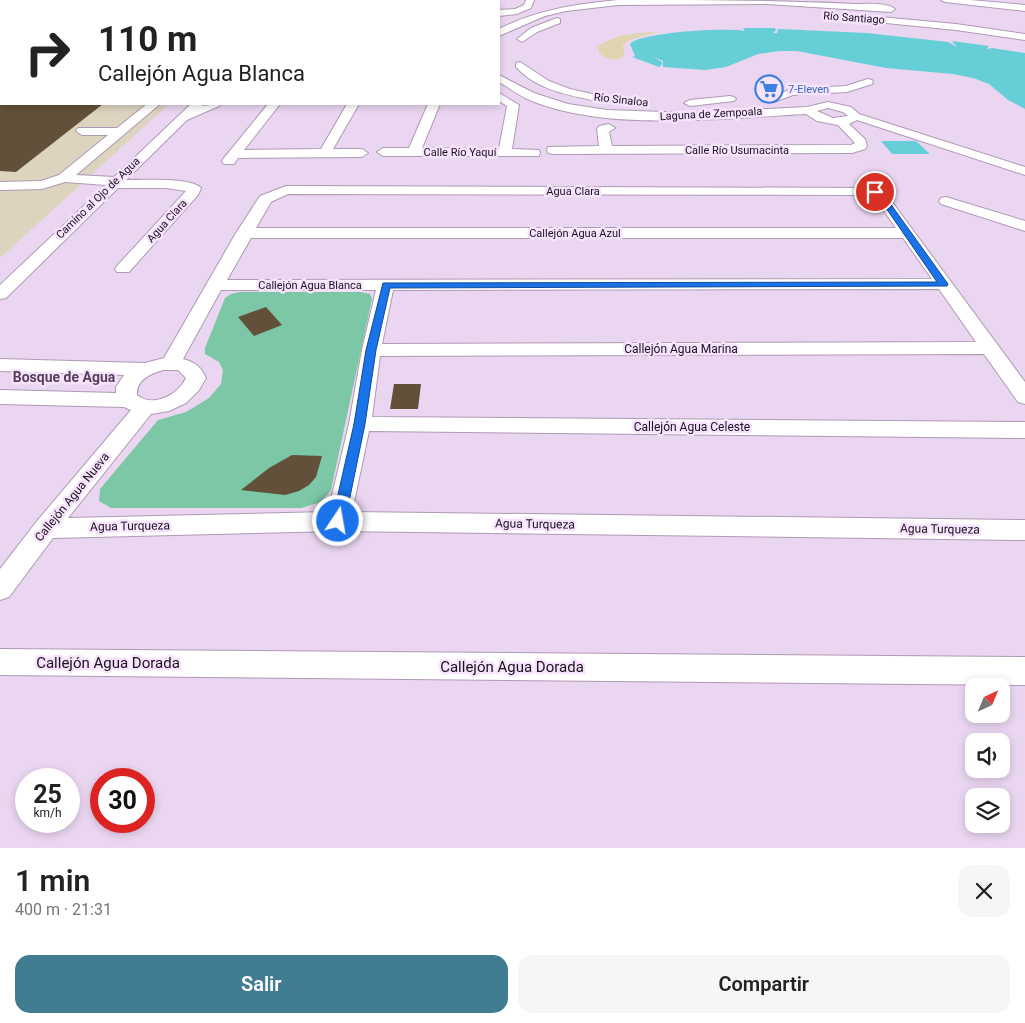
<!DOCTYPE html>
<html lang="es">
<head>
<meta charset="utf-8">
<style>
  :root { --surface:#fff; --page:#f6f6f6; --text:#222; --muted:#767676; --accent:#407d93 }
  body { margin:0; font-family:Roboto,sans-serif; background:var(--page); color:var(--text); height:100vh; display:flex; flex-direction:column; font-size:19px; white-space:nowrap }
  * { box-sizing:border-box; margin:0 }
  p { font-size:16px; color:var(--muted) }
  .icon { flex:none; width:28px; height:28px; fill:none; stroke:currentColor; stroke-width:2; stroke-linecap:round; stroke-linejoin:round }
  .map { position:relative; height:848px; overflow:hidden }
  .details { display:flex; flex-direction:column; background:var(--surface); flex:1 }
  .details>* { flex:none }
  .banner { position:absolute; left:0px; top:0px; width:500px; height:105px; box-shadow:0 2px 8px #0003; background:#fff; color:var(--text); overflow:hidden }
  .needle { width:32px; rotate:44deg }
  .tools { position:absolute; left:965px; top:678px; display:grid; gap:10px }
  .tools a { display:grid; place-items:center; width:45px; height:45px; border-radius:10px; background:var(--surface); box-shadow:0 2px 8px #0003; font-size:25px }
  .speed { position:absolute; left:15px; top:768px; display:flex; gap:10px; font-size:25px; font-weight:700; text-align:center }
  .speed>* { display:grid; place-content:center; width:65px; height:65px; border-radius:50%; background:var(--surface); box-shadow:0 2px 8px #0003; line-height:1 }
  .speed small { font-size:12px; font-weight:400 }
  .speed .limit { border:8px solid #d22; background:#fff; color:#111 }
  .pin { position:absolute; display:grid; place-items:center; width:42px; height:42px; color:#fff; margin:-21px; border:2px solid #fff; border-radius:50%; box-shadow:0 1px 5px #0007 }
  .me { position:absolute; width:55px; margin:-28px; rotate:12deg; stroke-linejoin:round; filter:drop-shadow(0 0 4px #0008) }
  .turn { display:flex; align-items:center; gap:18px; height:105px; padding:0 15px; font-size:22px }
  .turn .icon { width:65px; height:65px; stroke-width:2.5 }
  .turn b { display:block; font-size:35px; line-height:42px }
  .round { display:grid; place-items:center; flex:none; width:52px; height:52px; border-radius:15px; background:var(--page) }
  .head { display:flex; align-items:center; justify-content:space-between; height:85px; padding:0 15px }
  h1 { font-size:30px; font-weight:600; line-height:38px }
  .cta { display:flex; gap:10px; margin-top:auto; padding:10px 15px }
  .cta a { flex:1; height:58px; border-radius:15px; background:var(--accent); color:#fff; font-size:20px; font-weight:600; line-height:58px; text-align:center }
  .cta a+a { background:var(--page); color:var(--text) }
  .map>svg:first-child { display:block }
  .industrial { fill:#ddd4bf }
  .green { fill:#7bc7a6 }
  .sand { fill:#dfd5b0 }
  .water { fill:#66ced7 }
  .building { fill:#63503a }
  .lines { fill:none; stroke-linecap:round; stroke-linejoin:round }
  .minor-casing { stroke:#ae9ab3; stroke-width:2 }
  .minor { fill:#fff; fill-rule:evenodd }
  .route { fill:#1a73e8; stroke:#114b97 }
  .labels { text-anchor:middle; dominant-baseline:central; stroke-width:5; stroke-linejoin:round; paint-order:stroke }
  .far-street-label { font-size:11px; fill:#1a121c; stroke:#f8e3fe }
  .far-shop-label { font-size:11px; fill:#366cbe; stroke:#f8e3fe; text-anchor:start }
  .street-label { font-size:12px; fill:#1a121c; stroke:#f8e3fe }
  .neighbourhood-label { font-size:14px; font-weight:bold; fill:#534258; stroke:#f8e3fe }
  .near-street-label { font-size:15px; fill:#1a121c; stroke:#f8e3fe }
</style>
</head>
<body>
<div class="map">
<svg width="1025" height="848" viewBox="0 0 1025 848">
  <rect width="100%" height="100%" fill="#ebd6f1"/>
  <!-- industrial -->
  <path class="industrial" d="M0,0H142L1,1V104H169L0,258Z"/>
  <!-- green -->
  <path class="green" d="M240,292H361L370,294L372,299L331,490L321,502L301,508H111L99,501L100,489L158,420L186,412L209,398L221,384L223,370L219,362L205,354V348L225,298L231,294Z"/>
  <!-- sand -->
  <path class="sand" d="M659,32L629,40L623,45L624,56C614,62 608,60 599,53L598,47C615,33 638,33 659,32Z"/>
  <!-- water -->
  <path class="water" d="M743,28H775L776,30L773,33H777L778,29L867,33L948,42L957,47L952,41L989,46L987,49L992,48L1025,53V109L1008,100L989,84L973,78L953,74L886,68L797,51H779L758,54L726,67L705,70L663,67V61L653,57L662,62V64L659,67L632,57L635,56L630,44C639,32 729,27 745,31Z
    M881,141H916L930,154H892Z"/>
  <!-- building -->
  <path class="building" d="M0,104H103L16,172L0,171Z
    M266,307L282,325L254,336L238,317Z
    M394,384H421L418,409H390Z
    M292,455L322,456L316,477L309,485L299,491L285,495L241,490L269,468Z"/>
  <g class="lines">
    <!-- minor casing -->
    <g class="minor-casing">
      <path id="minor" d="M526,0H534L531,8L517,14L499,16V10L515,9L524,5Z
        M618,0C696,0 776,0 854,4C866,4 887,2 895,9L891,12L767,4L618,5L566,11L545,16L499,36V29C536,10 576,4 618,0Z
        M941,0H970L1025,5V11L945,2Z
        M869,16L956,24L1025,34V40L956,30L866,21L865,19Z
        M557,18L560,19V23L537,32L522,42L517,39L531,28Z
        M0,45H1V51H0Z
        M520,62L549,81L570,89L601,96L603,98L597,101C568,95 537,90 516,67V63Z
        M499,75L534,93L568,104L607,110L693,113L807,107L828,102L851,107L859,114L1025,167V175L857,120L849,124L865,139L867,146L865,149L852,153L553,154L548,153L547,150L548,147L599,146L597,129L599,126L609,124L615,128L609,132L612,146L851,145L855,143L838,125L817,121L806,114C724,118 601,133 525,98C516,93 508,87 499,82ZM828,108L843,112L848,116L833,118L817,111Z
        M868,79L872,80L873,82L872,84L847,92L793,95L774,102L768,99L791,89L846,86Z
        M499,93L519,105L512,149L539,150L540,153L539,156H383L377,152L383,148H409L428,104H440L422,148L499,149L507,106L499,101Z
        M730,96L734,97L736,99L734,101L690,106L684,103L690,100Z
        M147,104H160L76,175L114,177L191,104H203L202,106L221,104L219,106L187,120L126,180C141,180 192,177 201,188L198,195L129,272H117L115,269L117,266L186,191L166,188H118L6,298L0,299V285L106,185L65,182L42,189L0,190V182L41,181L59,175L108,135H82L76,131L78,128H117Z
        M268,104H280L244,150L321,149L347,104H359L333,149H362L368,153L362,157L238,158L234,164H224L222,161L224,158Z
        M286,186L874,188L884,191L1025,382V404L1018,402L984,354L380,356L372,417L1025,422V438L369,431L352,512L1025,520V540L338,531L53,538L9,597L0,600V569L37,521L131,410L124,407L0,404V390L116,393V387L124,375L0,371V359L145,363L164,358L236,233L260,196ZM288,194L868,195L874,197L896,228H256L271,202ZM251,238H903L932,279L227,280ZM939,289L976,342L382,344L393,290ZM221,290H376L362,350L349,424L328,512L68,518L151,414L169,411L186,403L199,390L206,378C201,367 195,362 183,359ZM163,370H178L186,378C178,395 153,408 137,395C136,380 150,374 163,370Z
        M946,197L1025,221V231L941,204L939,201L941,198Z
        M0,649L1025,657V685L0,675Z"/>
    </g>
    <!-- minor -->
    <use href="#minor" class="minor"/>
  </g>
  <!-- route -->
  <path class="route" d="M875,189L882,192L948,284L947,286L390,288L376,350L365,424L345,521L343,525L338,526L334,525L332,521L354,424L366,350L383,283L937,282L877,195L871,192Z"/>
  <!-- icons -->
  <defs>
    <g id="supermarket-ring" transform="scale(1.4375)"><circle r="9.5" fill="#f8e3fe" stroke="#3f7fe0" stroke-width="1.5"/><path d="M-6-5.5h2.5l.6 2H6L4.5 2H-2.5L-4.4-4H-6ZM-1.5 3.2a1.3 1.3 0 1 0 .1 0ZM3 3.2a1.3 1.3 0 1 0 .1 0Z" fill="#3f7fe0"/></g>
  </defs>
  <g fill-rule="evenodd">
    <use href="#supermarket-ring" x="769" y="89"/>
  </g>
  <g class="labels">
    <!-- far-street labels -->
    <g class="far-street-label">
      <text transform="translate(854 18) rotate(4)">Río Santiago</text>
      <text transform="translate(621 100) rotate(6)">Río Sinaloa</text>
      <text transform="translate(711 114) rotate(-3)">Laguna de Zempoala</text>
      <text x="737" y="150">Calle Río Usumacinta</text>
      <text x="460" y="152">Calle Río Yaquí</text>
      <text x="573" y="191">Agua Clara</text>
      <text transform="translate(98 198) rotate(-44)">Camino al Ojo de Agua</text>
      <text transform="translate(167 221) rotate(-48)">Agua Clara</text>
      <text x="575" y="233">Callejón Agua Azul</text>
      <text x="310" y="285">Callejón Agua Blanca</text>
    </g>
    <!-- far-shop labels -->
    <g class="far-shop-label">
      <text x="788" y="89">7-Eleven</text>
    </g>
    <!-- street labels -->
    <g class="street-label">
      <text x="681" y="349">Callejón Agua Marina</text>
      <text x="692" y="427">Callejón Agua Celeste</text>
      <text transform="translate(72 497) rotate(-51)">Callejón Agua Nueva</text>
      <text transform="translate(535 524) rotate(1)">Agua Turqueza</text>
      <text transform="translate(130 526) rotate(-1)">Agua Turqueza</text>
      <text transform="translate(940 529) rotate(1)">Agua Turqueza</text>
    </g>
    <!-- neighbourhood labels -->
    <g class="neighbourhood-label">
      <text x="64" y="377">Bosque de Agua</text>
    </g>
    <!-- near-street labels -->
    <g class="near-street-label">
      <text x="108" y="663">Callejón Agua Dorada</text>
      <text x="512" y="667">Callejón Agua Dorada</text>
    </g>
  </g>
</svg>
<div class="tools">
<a><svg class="needle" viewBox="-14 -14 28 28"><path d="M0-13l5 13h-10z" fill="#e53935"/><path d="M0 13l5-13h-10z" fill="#767676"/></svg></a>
<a><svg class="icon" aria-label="sound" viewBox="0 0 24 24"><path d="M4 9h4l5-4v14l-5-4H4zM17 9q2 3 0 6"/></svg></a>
<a><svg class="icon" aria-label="layers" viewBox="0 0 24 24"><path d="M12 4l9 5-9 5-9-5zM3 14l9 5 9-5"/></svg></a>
</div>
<div class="speed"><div>25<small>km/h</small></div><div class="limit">30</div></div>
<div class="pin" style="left:875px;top:192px;background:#d93025"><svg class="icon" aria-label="arrive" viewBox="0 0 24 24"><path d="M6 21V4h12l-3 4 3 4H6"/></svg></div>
<svg class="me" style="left:338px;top:521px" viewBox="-20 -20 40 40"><circle r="17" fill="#1a73e8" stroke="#fff" stroke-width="3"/><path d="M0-11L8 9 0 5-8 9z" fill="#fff"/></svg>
<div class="banner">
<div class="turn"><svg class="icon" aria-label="right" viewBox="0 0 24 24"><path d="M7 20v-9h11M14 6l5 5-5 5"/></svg><div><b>110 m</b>Callejón Agua Blanca</div></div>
</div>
</div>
<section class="details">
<div class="head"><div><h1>1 min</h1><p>400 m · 21:31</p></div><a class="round"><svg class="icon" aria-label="close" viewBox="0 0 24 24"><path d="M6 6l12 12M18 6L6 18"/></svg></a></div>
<div class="cta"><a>Salir</a><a>Compartir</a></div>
</section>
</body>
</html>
